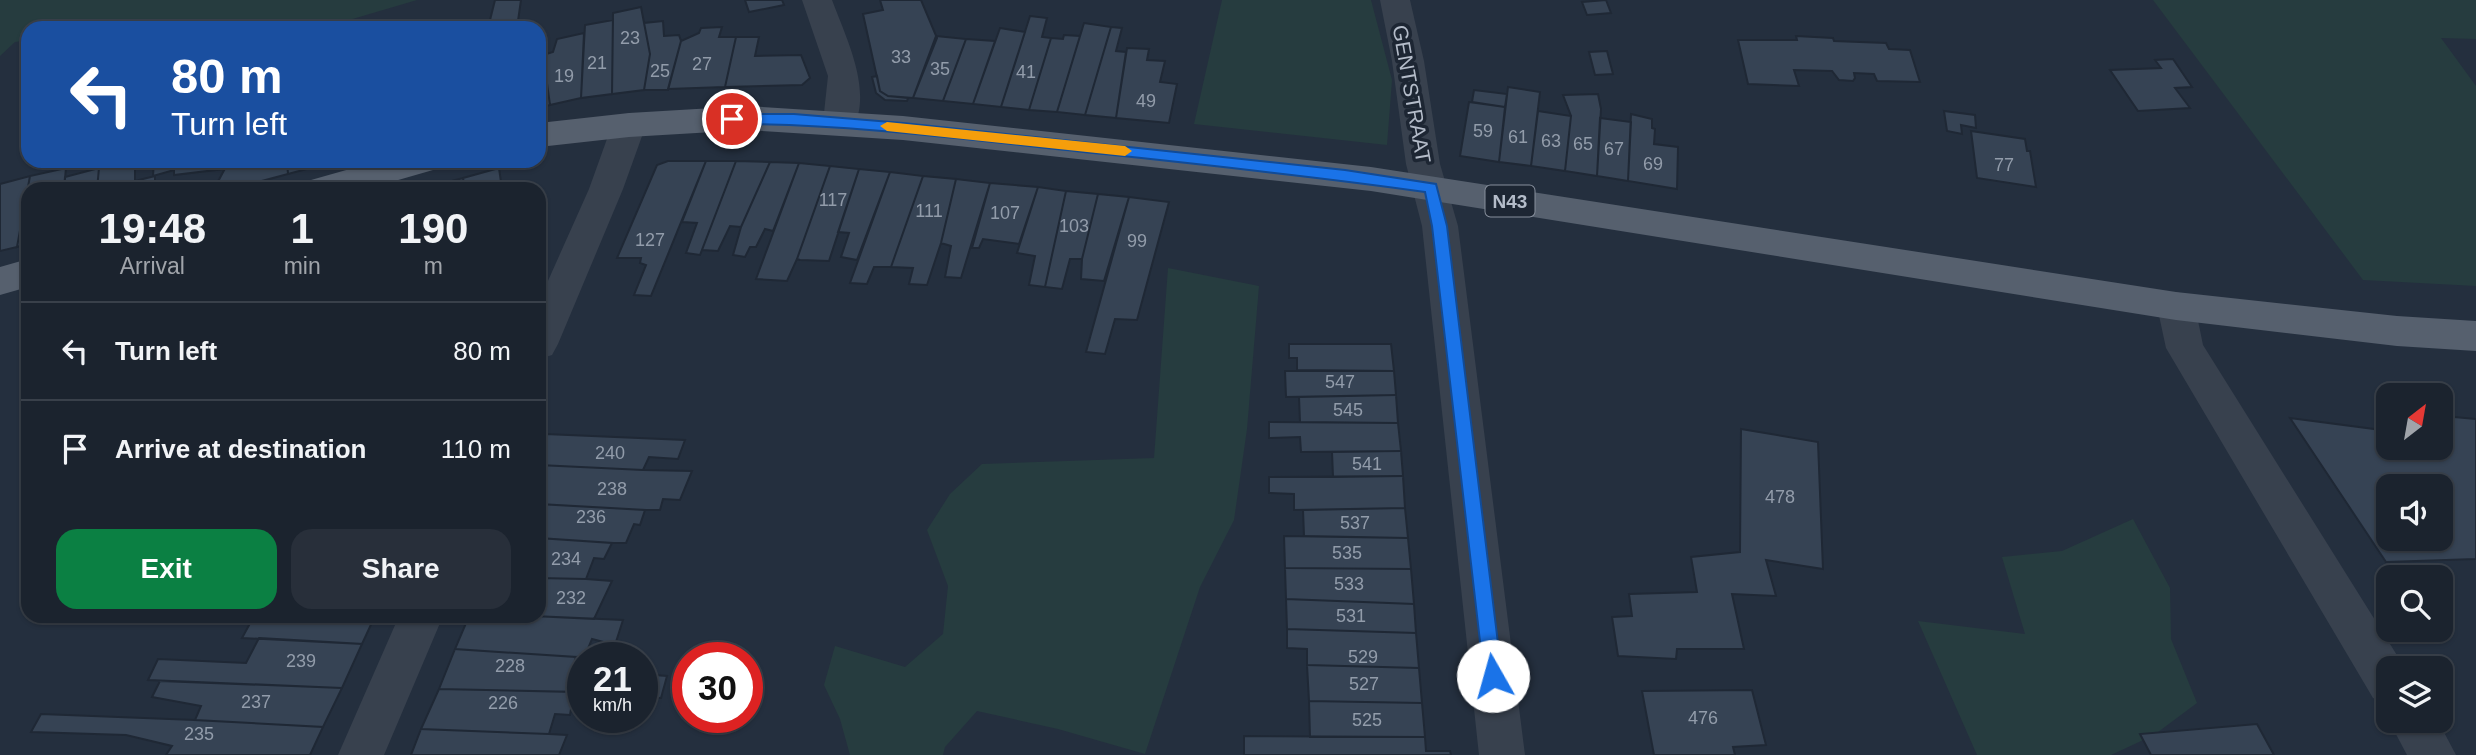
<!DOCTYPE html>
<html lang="en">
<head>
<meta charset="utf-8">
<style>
  :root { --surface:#1b232e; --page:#282f3a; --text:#f1f3f6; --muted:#a0a4aa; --line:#39404a; --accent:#0b8043 }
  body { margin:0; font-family:Arial,sans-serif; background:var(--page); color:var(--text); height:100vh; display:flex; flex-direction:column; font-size:26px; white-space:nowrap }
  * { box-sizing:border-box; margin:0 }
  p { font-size:23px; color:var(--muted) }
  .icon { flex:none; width:38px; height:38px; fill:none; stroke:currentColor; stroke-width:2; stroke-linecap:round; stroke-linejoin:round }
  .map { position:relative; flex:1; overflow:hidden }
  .sheet { position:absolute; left:21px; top:182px; width:525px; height:441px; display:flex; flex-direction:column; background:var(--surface); border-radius:21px; box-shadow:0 2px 5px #0004,0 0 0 2px var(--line) }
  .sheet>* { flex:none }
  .banner { position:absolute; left:21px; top:21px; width:525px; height:147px; border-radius:21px; box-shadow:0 2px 5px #0004,0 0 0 2px var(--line); background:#1a4fa0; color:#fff; overflow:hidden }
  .needle { width:46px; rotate:31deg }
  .tools { position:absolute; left:2376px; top:383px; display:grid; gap:14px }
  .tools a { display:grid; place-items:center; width:77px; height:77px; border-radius:14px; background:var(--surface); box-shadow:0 2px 5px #0004,0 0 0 2px var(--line); font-size:35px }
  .speed { position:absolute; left:567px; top:642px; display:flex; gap:14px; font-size:35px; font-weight:700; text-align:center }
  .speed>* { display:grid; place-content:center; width:91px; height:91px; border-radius:50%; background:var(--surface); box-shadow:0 2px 5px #0004,0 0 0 2px var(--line); line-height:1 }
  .speed small { font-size:18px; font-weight:400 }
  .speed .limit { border:10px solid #d22; background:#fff; color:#111 }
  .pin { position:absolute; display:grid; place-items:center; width:60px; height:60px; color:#fff; margin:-30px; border:4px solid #fff; border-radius:50%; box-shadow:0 2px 7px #0007 }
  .me { position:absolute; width:77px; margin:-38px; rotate:353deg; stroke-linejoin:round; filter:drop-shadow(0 0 5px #0008) }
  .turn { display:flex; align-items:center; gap:24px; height:147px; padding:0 35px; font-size:32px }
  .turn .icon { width:91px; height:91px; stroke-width:2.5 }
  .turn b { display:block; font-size:49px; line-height:60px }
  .eta { display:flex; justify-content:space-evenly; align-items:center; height:119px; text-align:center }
  .eta b { font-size:42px; font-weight:700; line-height:49px }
  .button { display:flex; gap:14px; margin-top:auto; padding:14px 35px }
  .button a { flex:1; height:80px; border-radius:21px; background:var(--accent); color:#fff; font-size:28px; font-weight:700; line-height:80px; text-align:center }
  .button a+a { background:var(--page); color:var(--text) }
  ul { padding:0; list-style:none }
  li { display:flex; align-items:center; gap:21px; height:98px; padding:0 35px; border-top:2px solid var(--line) }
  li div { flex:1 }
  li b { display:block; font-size:26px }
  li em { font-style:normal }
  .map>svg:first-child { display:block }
  .green { fill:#263c3f }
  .building { fill:#364354; stroke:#1f2835; stroke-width:2; fill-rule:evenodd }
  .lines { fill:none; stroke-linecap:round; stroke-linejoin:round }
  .minor { fill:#38414e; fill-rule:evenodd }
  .primary { fill:#56606e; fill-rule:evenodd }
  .route { fill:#1a73e8; stroke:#114b97; stroke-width:2 }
  .slow { fill:#f59e0b }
  .labels { text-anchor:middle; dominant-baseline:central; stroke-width:7; stroke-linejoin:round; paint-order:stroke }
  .number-label { font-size:18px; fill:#929caa }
  .shield { fill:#1d2633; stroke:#878f9c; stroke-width:2 }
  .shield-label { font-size:19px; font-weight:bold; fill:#b4bcc9 }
  .street-label { font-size:21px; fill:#b4bcc9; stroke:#1d2633 }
</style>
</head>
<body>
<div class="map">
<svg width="2476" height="755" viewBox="0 0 2476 755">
  <rect width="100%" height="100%" fill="#242f3e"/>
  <!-- green -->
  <path class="green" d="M0,0H417L322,28H28V40L15,42L0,56Z
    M1222,0H1371L1392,80L1387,145L1194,124Z
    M2153,0H2476V39L2441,38L2476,86V286L2363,280Z
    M1168,268L1259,286L1247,429L1234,520L1200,587L1145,754L1058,729L977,711L945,747L943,755H850L840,719L824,685L835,646L905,667L943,634L948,586L927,530L950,494L982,464L1154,458Z
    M2133,519L2170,588L2171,639L2197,703L2154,735L2111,755H1977L1918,621L2025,634L2002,557L2062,551Z"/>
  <!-- building -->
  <path class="building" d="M495,0H521L517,28H488Z
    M745,0H782L784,5L749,12Z
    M880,0H921L937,38L913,98L888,96L880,91L863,14L883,10Z
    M1606,0L1611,13L1587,15L1582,2Z
    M641,7L650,54L644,90L612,94L613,13Z
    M1030,16L1047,18L1042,37L1051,38L1029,110L1001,107Z
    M613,20L612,94L581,98L585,25Z
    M663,21L664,36L679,35L681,41L668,90H644L650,54L644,23Z
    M1084,23L1111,27L1085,115L1057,112Z
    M722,27L719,37H736L725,87L668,89L681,41L699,33L701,28Z
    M1111,27L1122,28L1116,51L1126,52L1116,118L1085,115Z
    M1000,28L1025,32L1001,107L973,104Z
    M584,33L581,98L550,105L543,55L553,52L557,39Z
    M1064,35L1080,36L1057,112L1029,110L1051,38L1063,39Z
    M936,36L966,39L943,101L913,98Z
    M1796,36L1833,38L1834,41L1886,43L1889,49L1910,50L1920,82L1877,81L1874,74L1854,73L1855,78L1853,81L1839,80L1832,71L1794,70L1799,86L1748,84L1738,40H1797Z
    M736,37H759L755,56L801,55L810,78L802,85L725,87Z
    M966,39L995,41L973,104L943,101Z
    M1127,48L1149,49L1147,60L1165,61L1160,82L1177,84L1169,123L1116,118Z
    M1607,51L1613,74L1595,75L1589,52Z
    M543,55L550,105L539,108V56Z
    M2173,59L2192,87L2175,88L2190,108L2138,111L2110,70L2161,68L2155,60Z
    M877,76L880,91L888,96L908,98L907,101L885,100L876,93L872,77Z
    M1508,87L1540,92L1531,166L1499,162Z
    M1474,90L1507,94L1505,107L1472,102Z
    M1598,94L1601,109L1597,176L1565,171L1571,116L1563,95Z
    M1469,102L1505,107L1499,162L1460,156Z
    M1538,111L1571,116L1565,171L1531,166Z
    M1944,111L1975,115L1976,128L1961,125L1962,134L1947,131Z
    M1631,114L1652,119V128L1655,129L1654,144L1678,147L1677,189L1628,181Z
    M1600,118L1631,122L1628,181L1597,176Z
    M1971,131L2025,139L2027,151H2030L2036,187L1977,178Z
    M123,161H135V181L155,176V189H97L99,168Z
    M154,161H229L224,169L174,175V170L153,176Z
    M229,161H287L288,174L232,189H214Z
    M287,161H322V165L288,174Z
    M668,161H706L651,296L634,295L646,265L640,263L641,258H617L657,165Z
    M706,161H736L700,255L686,253L697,223L682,222Z
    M736,161L770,162L741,227L730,226L718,251L702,250Z
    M770,162L799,163L773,231L765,229L756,247H750L745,257L733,255L741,227Z
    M799,163L830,166L797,259L787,281L756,279Z
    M830,166L859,169L829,261L800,260L797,259Z
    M66,168L64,189H28V244L17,247L30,176Z
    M99,168L97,189H64L65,177Z
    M499,168L502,189H465L463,178Z
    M859,169L890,172L857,260L841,257L849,233L838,232Z
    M890,172L923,176L891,267H874L867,284L850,283Z
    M30,176L17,247L0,251V184Z
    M923,176L956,179L941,243L927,285L909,284L913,268L891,267Z
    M463,178L465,189H434L433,186Z
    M956,179L990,183L961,278L945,277L951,246L941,243Z
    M990,183L1038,187L1019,244L983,239L979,248H972Z
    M1038,187L1066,191L1045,287L1029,285L1035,256L1017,253Z
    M1066,191L1098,194L1082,259H1070L1062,289L1045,287Z
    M1098,194L1129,197L1104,281L1081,279L1082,259Z
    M1129,197L1169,202L1137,320L1115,319L1105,354L1086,352Z
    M1289,344H1391L1394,371L1297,370V358H1289Z
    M1285,371H1394L1396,395L1286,397Z
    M1396,395L1398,423L1300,422L1299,397Z
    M2443,416L2476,419V559L2386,562L2290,418L2389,431V448H2441ZM2389,486H2441V539H2389Z
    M1269,422L1398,423L1401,451L1301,452L1300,437L1269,438Z
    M1741,429L1818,442L1823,569L1766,560L1776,596L1732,594L1744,649H1677L1676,659L1618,656L1612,617L1632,616L1629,594L1697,592L1691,557L1740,552Z
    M545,434L685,440L678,459L649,457L643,470L539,465V449Z
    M1401,451L1403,476L1333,477L1332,452Z
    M539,465L643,470L692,471L680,500L663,499L660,510H645L539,504Z
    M1403,476L1405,508L1294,510V494L1269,493V477Z
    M539,504L645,510L640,525L634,524L626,543H612L539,538Z
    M1405,508L1408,538L1304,536L1303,510Z
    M1284,536L1408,538L1411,569L1285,568Z
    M539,538L612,543L604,559L594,558L586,579L539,578Z
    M1285,568L1411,569L1414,604L1286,599Z
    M539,578L586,579L612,581L594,619L533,616H539Z
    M1286,599L1414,604L1416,633L1287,629Z
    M254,616H375L362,644L242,638Z
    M469,616H533L623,620L615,645L592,639L585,656L576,657L455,649Z
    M1287,629L1416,633L1419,668L1307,665V649L1287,648Z
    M259,638L362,644L342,688L148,680L158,659L246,663Z
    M455,649L576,657L570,676L583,677V692L439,689Z
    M1307,665L1419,668L1422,703L1309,701Z
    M642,674L667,676L661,698L642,697Z
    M160,681L342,688L323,727L195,720L201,706L152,697Z
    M439,689L574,692L570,715L555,714L549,734L421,729Z
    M1752,690L1766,745L1733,747L1735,755H1654L1642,691Z
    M1309,701L1422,703L1425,737H1310Z
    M41,714L195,720L323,727L310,755H166L172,746L126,735L31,732Z
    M2257,724L2274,755H2151L2140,734Z
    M421,729L549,734L567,735L559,755H411Z
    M1244,736L1425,737L1426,751H1450L1451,755H1244Z"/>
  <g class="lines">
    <!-- minor -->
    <path class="minor" d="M802,0H832C846,38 874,92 852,130L840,134L828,130L823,122L828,76Z
      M1380,0H1410L1424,61L1440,164L1458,226L1525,755H1479L1422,226L1406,164L1392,61Z
      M629,113L641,117L646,125L623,189L558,344L552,355L539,359V301L589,189L612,125L617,117Z
      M2176,292L2189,296L2195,306L2203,345L2405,668H2389V704L2373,698L2166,348L2157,306L2163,296Z
      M399,616H443L384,755H338Z
      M2389,721H2438L2456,755H2407Z"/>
    <!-- primary -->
    <path class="primary" d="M747,106L903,116L1371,167L2176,292L2397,316L2476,321V351L2397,346L2176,320L1371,191L903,140L747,130L629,137L539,147V123L629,113Z
      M378,161H438L433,170L367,189H306L311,180Z
      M28,259V287L0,295V267Z"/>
  </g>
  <!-- route -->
  <path class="route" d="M732,114H794L903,123L1345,170L1436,184L1447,226L1502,676L1499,682L1493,684L1486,682L1484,676L1432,226L1425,192C1306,175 1186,163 1066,150C955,138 844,124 732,124L725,119Z"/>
  <!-- slow -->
  <path class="slow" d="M887,122L1125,146L1132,151L1125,156L887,131L880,126Z"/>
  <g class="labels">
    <!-- number labels -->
    <g class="number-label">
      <text x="630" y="38">23</text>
      <text x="901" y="57">33</text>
      <text x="597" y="63">21</text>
      <text x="702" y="64">27</text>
      <text x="940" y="69">35</text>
      <text x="660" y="71">25</text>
      <text x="1026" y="72">41</text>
      <text x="564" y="76">19</text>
      <text x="1146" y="101">49</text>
      <text x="1483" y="131">59</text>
      <text x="1518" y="137">61</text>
      <text x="1551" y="141">63</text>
      <text x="1583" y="144">65</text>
      <text x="1614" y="149">67</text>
      <text x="1653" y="164">69</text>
      <text x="2004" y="165">77</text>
      <text x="833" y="200">117</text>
      <text x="929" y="211">111</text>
      <text x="1005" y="213">107</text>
      <text x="1074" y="226">103</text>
      <text x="650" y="240">127</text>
      <text x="1137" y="241">99</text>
      <text x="1340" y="382">547</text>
      <text x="1348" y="410">545</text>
      <text x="610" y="453">240</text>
      <text x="1367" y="464">541</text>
      <text x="612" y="489">238</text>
      <text x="1780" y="497">478</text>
      <text x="591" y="517">236</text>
      <text x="1355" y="523">537</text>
      <text x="1347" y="553">535</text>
      <text x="566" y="559">234</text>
      <text x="1349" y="584">533</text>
      <text x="571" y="598">232</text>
      <text x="1351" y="616">531</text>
      <text x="1363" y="657">529</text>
      <text x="301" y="661">239</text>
      <text x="510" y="666">228</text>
      <text x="1364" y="684">527</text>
      <text x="256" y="702">237</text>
      <text x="503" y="703">226</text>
      <text x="1703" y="718">476</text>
      <text x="1367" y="720">525</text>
      <text x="199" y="734">235</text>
    </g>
    <!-- shield labels -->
    <rect class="shield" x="1485.5" y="185.5" width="49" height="31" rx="5"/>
    <g class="shield-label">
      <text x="1510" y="201">N43</text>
    </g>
    <!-- street labels -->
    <g class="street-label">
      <text transform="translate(1412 94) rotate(80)">GENTSTRAAT</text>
    </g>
  </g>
</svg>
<div class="tools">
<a><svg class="needle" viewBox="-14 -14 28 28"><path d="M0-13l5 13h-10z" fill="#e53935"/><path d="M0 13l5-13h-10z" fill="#a0a4aa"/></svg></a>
<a><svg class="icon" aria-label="sound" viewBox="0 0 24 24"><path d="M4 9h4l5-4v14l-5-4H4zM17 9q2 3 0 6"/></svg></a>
<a><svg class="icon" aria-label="search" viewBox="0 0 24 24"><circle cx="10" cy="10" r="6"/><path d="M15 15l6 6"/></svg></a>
<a><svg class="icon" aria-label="layers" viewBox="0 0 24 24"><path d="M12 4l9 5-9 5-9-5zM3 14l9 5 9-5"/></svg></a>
</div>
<div class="speed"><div>21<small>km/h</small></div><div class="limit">30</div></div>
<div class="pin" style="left:732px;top:119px;background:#d93025"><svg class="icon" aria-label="arrive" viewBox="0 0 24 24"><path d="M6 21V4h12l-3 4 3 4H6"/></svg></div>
<svg class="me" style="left:1493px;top:676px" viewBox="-20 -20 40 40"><circle r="19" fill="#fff"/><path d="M0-13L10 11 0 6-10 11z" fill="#1a73e8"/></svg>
<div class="banner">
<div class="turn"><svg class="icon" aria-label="left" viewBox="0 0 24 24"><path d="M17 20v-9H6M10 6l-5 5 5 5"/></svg><div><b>80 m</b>Turn left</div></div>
</div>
<section class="sheet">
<div class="eta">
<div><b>19:48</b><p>Arrival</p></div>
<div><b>1</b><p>min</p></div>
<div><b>190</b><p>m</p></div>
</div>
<ul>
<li><svg class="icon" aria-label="left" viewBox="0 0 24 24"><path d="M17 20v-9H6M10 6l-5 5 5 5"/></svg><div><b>Turn left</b></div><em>80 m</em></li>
<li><svg class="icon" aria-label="arrive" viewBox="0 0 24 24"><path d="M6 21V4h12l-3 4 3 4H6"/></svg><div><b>Arrive at destination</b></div><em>110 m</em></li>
</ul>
<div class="button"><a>Exit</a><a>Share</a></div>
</section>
</div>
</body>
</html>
